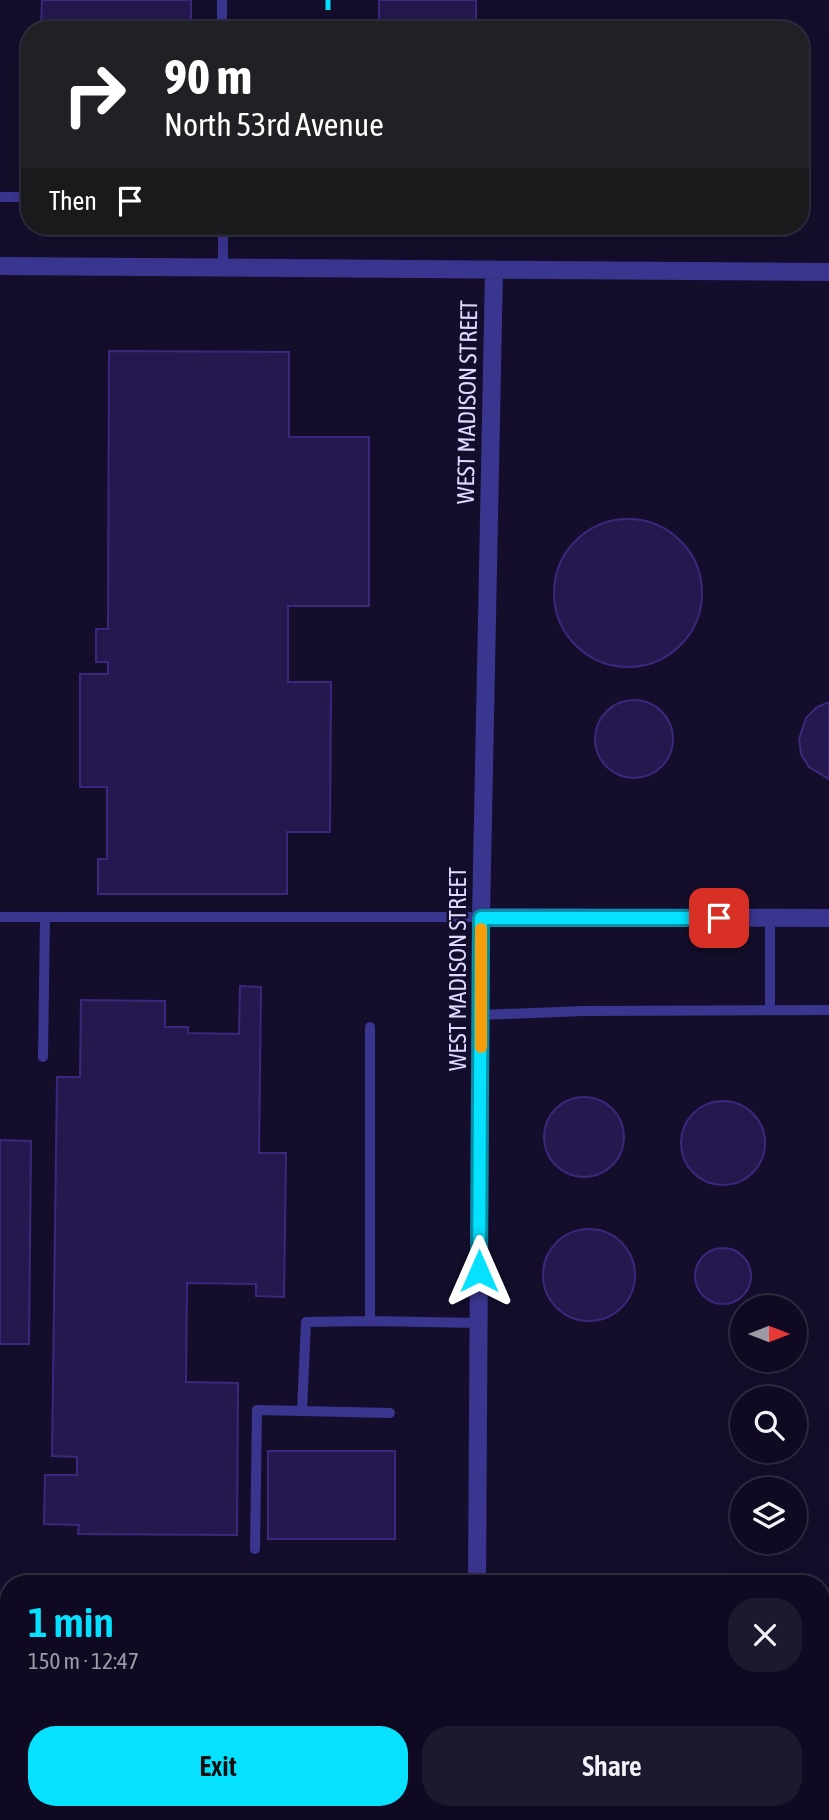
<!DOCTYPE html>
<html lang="en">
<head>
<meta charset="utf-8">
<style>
  :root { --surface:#0f0a21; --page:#1d182e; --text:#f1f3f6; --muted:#9b9aa5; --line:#2f2b3f; --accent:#05e1ff }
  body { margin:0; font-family:"Asap Condensed",sans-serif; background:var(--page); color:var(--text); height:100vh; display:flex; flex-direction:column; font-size:26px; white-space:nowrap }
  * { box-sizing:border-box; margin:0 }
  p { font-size:23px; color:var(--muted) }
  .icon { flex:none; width:38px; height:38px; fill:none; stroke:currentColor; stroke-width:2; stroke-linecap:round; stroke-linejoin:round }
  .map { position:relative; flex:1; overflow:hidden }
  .sheet { position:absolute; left:0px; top:1575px; width:830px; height:245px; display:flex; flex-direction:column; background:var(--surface); border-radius:28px 28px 0 0; box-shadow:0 7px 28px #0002,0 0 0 2px var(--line) }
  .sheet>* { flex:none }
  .guide { position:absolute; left:21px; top:21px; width:788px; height:214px; border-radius:28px; box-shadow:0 7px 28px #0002,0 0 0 2px var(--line); background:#202124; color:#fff; overflow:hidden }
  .needle { width:46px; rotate:90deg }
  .tools { position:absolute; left:730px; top:1295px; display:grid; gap:14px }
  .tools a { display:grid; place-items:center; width:77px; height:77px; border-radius:50%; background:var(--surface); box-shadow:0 7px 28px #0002,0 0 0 2px var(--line); font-size:35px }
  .pin { position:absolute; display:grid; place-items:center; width:60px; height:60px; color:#fff; margin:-30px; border-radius:14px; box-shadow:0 4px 10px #0006 }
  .me { position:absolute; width:77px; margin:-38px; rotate:0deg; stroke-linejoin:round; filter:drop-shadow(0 0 5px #0008) }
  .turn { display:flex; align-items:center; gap:24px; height:147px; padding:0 28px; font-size:32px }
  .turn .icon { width:91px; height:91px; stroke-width:2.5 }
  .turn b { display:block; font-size:49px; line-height:60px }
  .then { display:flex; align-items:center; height:66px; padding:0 28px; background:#0003; gap:14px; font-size:26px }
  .round { display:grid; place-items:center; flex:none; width:74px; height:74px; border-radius:28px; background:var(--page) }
  .head { display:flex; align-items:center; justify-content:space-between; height:119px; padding:0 28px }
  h1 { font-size:42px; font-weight:600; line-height:52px; color:var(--accent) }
  .action { display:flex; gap:14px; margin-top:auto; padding:14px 28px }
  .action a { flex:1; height:80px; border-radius:28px; background:var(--accent); color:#111; font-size:28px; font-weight:600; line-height:80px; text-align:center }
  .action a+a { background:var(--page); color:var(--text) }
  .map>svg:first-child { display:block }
  .building { fill:#25184e; stroke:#3b287d; stroke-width:2 }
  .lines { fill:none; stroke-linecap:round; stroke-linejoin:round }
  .lane { stroke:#3a358f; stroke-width:10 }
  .street { stroke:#3a358f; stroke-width:18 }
  .rail { stroke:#05e1ff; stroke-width:5; stroke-dasharray:10 9; stroke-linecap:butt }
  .route-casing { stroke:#0392a6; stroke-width:18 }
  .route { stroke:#05e1ff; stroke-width:12 }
  .slow { stroke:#f59e0b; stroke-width:12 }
  .labels { text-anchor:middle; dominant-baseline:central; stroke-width:5; stroke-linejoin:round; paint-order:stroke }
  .street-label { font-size:24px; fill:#ded9ff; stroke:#140e2c }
</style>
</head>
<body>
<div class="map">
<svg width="829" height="1820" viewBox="0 0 829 1820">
  <rect width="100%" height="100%" fill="#140e2c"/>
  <!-- building -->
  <path class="building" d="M42,0H191V30H41Z
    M379,0H476V30H379Z
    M109,351L289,352V437H369V606H288V682H331L330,832H287V894H98V859H107V787H80V674H108V662H96V629H108Z
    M554 593a74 74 0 1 1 148 0a74 74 0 1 1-148 0Z
    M595 739a39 39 0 1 1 78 0a39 39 0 1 1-78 0Z
    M829,702V779L809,767L801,754L799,739L806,718L817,707Z
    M240,986L261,987L259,1153H286L284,1297L256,1296V1284L187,1283L186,1382L238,1383L237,1535L78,1534L79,1525L44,1524L45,1475H77V1457L52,1456L57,1077H80L81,1000L165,1001V1027H188V1033L239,1034Z
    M544 1137a40 40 0 1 1 80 0a40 40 0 1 1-80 0Z
    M681 1143a42 42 0 1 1 84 0a42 42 0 1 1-84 0Z
    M0,1140L31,1141L29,1344H0Z
    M543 1275a46 46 0 1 1 92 0a46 46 0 1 1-92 0Z
    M695 1276a28 28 0 1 1 56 0a28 28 0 1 1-56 0Z
    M268,1451H395V1539H268Z"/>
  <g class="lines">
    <!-- lane -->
    <path class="lane" d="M222,0V30
      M0,197H30
      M223,226V268
      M0,917H45
      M770,918V1010
      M481,1015L583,1011L829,1010
      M370,1027V1321L479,1323
      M43,1057L45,917H481
      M370,1321L306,1322L302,1411L390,1413
      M255,1549L257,1410L302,1411
      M821,1772H829"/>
    <!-- street -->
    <path class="street" d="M0,266L829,272
      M481,917L829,918
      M477,1584L481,917L494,270
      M475,1820V1811"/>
    <!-- rail -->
    <path class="rail" d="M328,0V30
      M0,1794L9,1796
      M117,1811L829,1816"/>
  </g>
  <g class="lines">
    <!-- route casing -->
    <g class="route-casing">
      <path id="route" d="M479,1271L481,918H719"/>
    </g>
    <!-- route -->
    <use href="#route" class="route"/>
    <!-- slow -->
    <path class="slow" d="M481,1047V929"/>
  </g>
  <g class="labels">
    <!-- street labels -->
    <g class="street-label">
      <text transform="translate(467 402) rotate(-89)">WEST MADISON STREET</text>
      <text transform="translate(457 969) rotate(-90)">WEST MADISON STREET</text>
    </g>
  </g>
</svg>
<div class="tools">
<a><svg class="needle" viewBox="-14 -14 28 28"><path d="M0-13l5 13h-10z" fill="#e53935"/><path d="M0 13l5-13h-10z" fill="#9b9aa5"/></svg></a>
<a><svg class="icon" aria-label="search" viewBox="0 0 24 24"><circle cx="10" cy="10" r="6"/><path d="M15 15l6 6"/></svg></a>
<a><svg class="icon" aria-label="layers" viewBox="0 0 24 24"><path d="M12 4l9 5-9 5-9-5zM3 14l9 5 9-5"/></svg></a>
</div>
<div class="pin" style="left:719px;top:918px;background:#d93025"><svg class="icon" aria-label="arrive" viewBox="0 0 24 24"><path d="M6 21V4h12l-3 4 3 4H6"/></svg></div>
<svg class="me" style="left:479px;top:1271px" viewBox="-20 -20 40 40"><path d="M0-17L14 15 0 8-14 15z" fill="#05e1ff" stroke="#fff" stroke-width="4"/></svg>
<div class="guide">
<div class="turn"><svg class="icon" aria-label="right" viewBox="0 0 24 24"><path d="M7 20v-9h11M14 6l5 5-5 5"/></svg><div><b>90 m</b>North 53rd Avenue</div></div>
<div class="then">Then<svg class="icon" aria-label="arrive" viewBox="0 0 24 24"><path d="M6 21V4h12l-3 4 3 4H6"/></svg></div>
</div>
<section class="sheet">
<div class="head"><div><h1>1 min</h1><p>150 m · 12:47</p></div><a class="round"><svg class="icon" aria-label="close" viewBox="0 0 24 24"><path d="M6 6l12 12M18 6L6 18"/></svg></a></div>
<div class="action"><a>Exit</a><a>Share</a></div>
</section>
</div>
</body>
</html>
